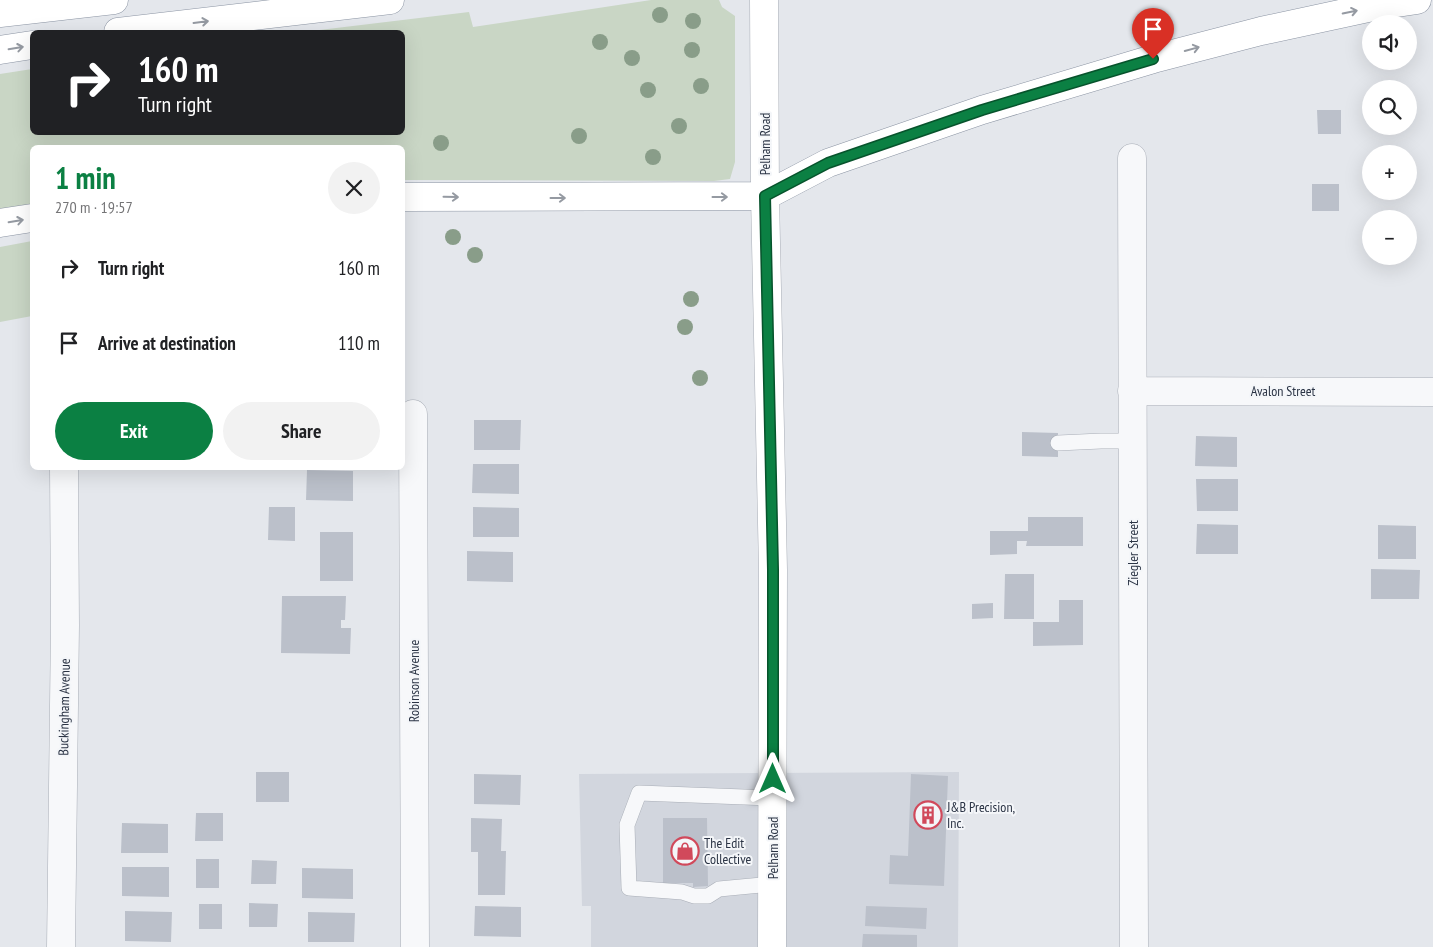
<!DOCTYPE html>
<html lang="en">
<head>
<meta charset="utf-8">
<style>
  :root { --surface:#fff; --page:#f2f2f2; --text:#202124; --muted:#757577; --accent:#0b8043 }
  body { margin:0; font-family:"PT Sans Narrow",sans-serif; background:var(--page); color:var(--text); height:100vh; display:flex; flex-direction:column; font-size:19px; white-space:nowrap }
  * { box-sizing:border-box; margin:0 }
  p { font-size:16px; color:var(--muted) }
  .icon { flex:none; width:28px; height:28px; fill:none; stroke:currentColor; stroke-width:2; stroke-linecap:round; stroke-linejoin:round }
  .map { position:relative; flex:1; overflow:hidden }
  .details { position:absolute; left:30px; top:145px; width:375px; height:325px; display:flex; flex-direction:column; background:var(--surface); border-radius:8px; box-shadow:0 5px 20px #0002 }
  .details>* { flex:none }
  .top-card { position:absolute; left:30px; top:30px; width:375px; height:105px; border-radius:8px; box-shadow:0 5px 20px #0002; background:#202124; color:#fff; overflow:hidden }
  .buttons { position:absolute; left:1362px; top:15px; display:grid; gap:10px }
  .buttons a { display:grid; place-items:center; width:55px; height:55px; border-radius:50%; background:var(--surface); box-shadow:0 5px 20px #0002; font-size:25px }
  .pin { position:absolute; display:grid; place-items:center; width:42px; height:42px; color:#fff; margin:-51px -21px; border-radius:50% 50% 50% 0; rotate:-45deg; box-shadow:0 0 5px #0007 }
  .pin .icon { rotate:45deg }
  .me { position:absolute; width:55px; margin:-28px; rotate:0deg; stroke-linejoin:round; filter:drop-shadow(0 0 4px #0008) }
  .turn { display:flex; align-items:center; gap:18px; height:105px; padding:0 25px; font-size:22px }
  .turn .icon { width:65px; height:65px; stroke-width:2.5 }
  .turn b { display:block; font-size:35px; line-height:42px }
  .round { display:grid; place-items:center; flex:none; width:52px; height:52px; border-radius:26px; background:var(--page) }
  .overview { display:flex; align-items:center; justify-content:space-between; height:85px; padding:0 25px }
  h1 { font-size:30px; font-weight:700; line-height:38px; color:var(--accent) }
  .cta { display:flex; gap:10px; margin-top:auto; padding:10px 25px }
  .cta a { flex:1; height:58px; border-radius:30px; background:var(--accent); color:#fff; font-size:20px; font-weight:700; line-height:58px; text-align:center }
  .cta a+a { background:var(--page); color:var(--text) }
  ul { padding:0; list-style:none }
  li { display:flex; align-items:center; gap:15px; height:75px; padding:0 25px }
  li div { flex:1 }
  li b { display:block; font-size:19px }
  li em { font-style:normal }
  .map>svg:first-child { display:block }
  .built { fill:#d2d6de }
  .green { fill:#c9d6c5 }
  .building { fill:#bbc0ca }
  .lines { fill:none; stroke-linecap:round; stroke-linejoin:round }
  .service-casing { stroke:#a9aeb7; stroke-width:16 }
  .minor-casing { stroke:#a9aeb7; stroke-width:29 }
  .secondary-casing { stroke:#a9aeb7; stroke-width:29 }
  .motorway-casing { stroke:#8b94a3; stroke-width:29 }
  .service { stroke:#f7f8fa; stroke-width:15 }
  .minor { stroke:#f7f8fa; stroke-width:28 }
  .secondary { stroke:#fff; stroke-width:28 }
  .motorway { stroke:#fff; stroke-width:28 }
  .tree { fill:#899d89 }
  .oneway { stroke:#959aa2 }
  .route-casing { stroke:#07532c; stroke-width:12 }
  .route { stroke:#0b8043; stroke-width:9 }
  .labels { text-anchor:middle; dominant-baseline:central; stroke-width:4; stroke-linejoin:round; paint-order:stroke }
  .street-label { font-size:14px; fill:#2b3445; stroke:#f4f6f9 }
  .poi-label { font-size:14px; fill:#2b3445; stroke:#f4f6f9; text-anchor:start }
</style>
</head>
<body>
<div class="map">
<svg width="1433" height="947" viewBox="0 0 1433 947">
  <rect width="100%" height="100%" fill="#e4e7ec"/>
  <!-- built -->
  <path class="built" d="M959,772L958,947H591V906H582L579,774Z"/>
  <!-- green -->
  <path class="green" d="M651,0H719L722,7L735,16V162L730,179L714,181L403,180L402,148H32V209L0,213V74L32,69V132H402V32H303L469,12L473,27Z
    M32,241V316L0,322V247Z"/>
  <!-- building -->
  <path class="building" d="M1317,110H1341V134H1318Z
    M1312,184H1339V211H1312Z
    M474,420H521L520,450H474Z
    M1022,432L1058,433V457L1022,456Z
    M1196,436L1237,437V467L1195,466Z
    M473,464H519V494L472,493Z
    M307,470L353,471V501L306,500Z
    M1196,479H1238V511H1197Z
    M269,507H295V541L268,540Z
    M473,507L519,508V537H473Z
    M1028,517H1083V546H1026L1027,541H1017V554L990,555V531H1028Z
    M1197,524L1238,525V554H1196Z
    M1378,525L1416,526V559H1378Z
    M320,532H353V581H320Z
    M467,551L513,552V582L467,581Z
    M1371,569L1420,570L1419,599H1371Z
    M1005,574H1034V619H1004Z
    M282,596H346L345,620H341V628H351L350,654L281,653Z
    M1059,600H1083V645L1033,646V622H1059Z
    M993,603V618L972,619V604Z
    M256,772H289V802H256Z
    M474,774L521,775L520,805L474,804Z
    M911,774L948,776L944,886L889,884L890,855L908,856Z
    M196,813H223V841H195Z
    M471,818L502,819L501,851H506L505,895H478V852H471Z
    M663,818H707L708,886L693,887V883H663Z
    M122,823L168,824V853H121Z
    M196,859H219V888H196Z
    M252,860L277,861L276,884H251Z
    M122,867H169V897L122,896Z
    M302,868L353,869V899L302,898Z
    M249,903L278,904L277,927H249Z
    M199,904H222V929H199Z
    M475,906L521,907V937L474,936Z
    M866,906L927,908L926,929L865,926Z
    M125,911L172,912L171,942L125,941Z
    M308,912L355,913L354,942H308Z
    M863,934L917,935V947H862Z"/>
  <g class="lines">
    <!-- service casing -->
    <g class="service-casing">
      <path id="service" d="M1058,443L1101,441H1132
        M772,884L719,889L708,896H694L682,892L629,888L627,825L639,793L773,798"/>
    </g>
    <!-- minor casing -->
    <g class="minor-casing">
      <path id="minor" d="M1132,158L1134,947
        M1132,391L1433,392
        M413,414L415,947
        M61,947L65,625L64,468"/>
    </g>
    <!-- secondary casing -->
    <g class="secondary-casing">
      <path id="secondary" d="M764,0L765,196L773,570L772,947"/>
    </g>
    <!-- motorway casing -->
    <g class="motorway-casing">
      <path id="motorway" d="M0,13L114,0
        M118,32L390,0
        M0,50L32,45
        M402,197L765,196L828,163L982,110L1153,59L1261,31L1377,6L1417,0
        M0,223L32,218"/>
    </g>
    <!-- service -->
    <use href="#service" class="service"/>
    <!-- minor -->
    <use href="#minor" class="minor"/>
    <!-- secondary -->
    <use href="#secondary" class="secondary"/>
    <!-- motorway -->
    <use href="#motorway" class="motorway"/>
  </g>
  <!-- trees -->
  <g class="tree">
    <circle cx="660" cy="15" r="8"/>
    <circle cx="693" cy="21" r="8"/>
    <circle cx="600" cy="42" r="8"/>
    <circle cx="692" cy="50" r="8"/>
    <circle cx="632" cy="58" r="8"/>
    <circle cx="701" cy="86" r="8"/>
    <circle cx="648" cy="90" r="8"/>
    <circle cx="679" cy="126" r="8"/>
    <circle cx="579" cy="136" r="8"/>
    <circle cx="441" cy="143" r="8"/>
    <circle cx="653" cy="157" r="8"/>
    <circle cx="453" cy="237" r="8"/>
    <circle cx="475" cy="255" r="8"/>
    <circle cx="691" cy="299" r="8"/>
    <circle cx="685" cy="327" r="8"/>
    <circle cx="700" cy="378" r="8"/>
  </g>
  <!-- one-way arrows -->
  <defs><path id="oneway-shaft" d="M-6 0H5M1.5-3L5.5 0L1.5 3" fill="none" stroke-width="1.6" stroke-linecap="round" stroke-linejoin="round" transform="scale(1.25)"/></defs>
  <g class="oneway">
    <use href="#oneway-shaft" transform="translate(1350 12) rotate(-12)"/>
    <use href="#oneway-shaft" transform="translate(201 22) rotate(-7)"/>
    <use href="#oneway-shaft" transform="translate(16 48) rotate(-9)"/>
    <use href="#oneway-shaft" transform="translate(1192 49) rotate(-15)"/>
    <use href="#oneway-shaft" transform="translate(451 197) rotate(1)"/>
    <use href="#oneway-shaft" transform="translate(720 197)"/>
    <use href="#oneway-shaft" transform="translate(558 198)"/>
    <use href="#oneway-shaft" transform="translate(16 221) rotate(-9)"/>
  </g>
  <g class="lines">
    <!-- route casing -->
    <g class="route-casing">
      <path id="route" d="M773,779V570L765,196L828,163L982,110L1153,59"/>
    </g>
    <!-- route -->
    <use href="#route" class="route"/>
  </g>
  <!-- icons -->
  <defs>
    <g id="building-ring" transform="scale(1.4375)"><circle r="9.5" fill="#f4f6f9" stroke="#d1495b" stroke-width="1.5"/><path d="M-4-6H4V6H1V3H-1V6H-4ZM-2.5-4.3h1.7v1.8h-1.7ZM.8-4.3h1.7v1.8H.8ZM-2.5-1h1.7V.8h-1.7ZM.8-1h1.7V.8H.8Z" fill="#d1495b"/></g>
    <g id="shop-ring" transform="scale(1.4375)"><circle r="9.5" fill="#f4f6f9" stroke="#d1495b" stroke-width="1.5"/><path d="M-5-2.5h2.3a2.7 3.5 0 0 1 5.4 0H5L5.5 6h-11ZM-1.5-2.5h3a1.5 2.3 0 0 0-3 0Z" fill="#d1495b"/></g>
  </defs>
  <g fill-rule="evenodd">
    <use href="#building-ring" x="928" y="815"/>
    <use href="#shop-ring" x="685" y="851"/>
  </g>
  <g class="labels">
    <!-- street labels -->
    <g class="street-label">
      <text transform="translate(765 144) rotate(-90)">Pelham Road</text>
      <text x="1283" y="391">Avalon Street</text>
      <text transform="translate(1133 553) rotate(-90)">Ziegler Street</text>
      <text transform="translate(414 681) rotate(-90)">Robinson Avenue</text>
      <text transform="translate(64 707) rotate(-89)">Buckingham Avenue</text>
      <text transform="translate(773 848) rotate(-90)">Pelham Road</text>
    </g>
    <!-- poi labels -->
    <g class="poi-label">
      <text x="947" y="807">J&amp;B Precision,<tspan x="947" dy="16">Inc.</tspan></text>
      <text x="704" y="843">The Edit<tspan x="704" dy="16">Collective</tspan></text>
    </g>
  </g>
</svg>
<div class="buttons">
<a><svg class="icon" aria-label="sound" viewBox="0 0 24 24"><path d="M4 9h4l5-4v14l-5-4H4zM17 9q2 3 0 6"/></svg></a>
<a><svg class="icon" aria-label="search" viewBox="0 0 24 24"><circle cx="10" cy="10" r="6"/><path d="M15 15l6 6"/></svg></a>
<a>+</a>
<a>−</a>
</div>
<div class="pin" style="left:1153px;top:59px;background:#d93025"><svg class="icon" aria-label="arrive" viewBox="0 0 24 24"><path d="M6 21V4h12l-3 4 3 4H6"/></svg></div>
<svg class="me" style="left:773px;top:779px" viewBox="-20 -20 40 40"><path d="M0-17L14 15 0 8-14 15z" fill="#0b8043" stroke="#fff" stroke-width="4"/></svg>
<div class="top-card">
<div class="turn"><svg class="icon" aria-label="right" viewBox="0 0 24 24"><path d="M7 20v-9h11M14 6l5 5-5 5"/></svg><div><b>160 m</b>Turn right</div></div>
</div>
<section class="details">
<div class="overview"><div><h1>1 min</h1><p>270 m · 19:57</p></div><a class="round"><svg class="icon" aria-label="close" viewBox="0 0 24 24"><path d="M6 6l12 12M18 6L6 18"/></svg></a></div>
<ul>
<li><svg class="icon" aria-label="right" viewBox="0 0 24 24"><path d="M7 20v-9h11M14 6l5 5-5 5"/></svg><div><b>Turn right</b></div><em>160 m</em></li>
<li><svg class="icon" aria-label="arrive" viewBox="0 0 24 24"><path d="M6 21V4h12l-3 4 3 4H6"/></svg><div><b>Arrive at destination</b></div><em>110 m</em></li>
</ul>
<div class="cta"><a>Exit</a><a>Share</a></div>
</section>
</div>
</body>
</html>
